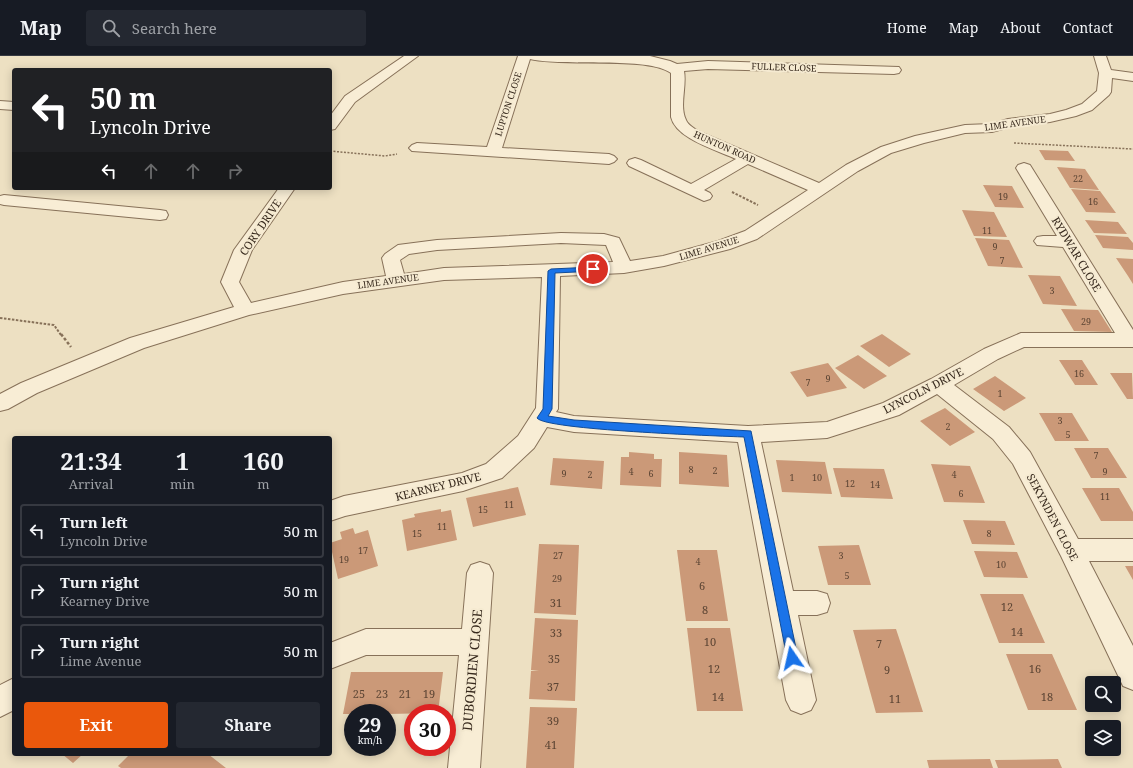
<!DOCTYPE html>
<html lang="en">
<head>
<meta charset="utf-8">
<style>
  :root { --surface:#171b24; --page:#242831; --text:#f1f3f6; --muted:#9ea1a6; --line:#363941; --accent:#ea580c }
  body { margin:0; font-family:"Noto Serif",serif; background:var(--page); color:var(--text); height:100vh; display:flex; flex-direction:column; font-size:15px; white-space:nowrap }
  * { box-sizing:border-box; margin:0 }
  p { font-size:13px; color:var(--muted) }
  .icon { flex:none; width:22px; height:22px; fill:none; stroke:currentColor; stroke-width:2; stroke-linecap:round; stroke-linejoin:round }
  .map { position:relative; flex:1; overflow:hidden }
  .sheet { position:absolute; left:12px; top:380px; width:320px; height:320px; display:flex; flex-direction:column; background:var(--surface); border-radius:4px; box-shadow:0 2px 10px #0003 }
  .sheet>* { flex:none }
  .guide { position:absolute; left:12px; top:12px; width:320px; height:122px; border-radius:4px; box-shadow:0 2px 10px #0003; background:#202124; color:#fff; overflow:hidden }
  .fabs { position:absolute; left:1085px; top:620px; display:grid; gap:8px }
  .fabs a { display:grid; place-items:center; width:36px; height:36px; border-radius:4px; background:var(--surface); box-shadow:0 2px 10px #0003; font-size:20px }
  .speed { position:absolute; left:344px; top:648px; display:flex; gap:8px; font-size:20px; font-weight:700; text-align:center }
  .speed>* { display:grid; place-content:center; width:52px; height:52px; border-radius:50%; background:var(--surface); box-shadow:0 2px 10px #0003; line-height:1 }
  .speed small { font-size:10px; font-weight:400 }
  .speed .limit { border:6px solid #d22; background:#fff; color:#111 }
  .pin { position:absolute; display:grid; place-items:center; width:34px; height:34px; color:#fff; margin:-17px; border:2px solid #fff; border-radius:50%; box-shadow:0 1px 4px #0007 }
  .me { position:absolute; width:44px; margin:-22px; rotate:349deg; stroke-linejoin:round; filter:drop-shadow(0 0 3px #0008) }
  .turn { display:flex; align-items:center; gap:14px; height:84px; padding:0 12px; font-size:18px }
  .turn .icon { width:52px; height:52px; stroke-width:2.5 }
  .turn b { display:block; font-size:28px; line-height:34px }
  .lanes { display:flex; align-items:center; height:38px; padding:0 12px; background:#0003; justify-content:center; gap:20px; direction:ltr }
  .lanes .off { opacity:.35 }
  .eta { display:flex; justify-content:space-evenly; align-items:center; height:68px; text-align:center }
  .eta b { font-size:24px; font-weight:700; line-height:28px }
  .action { display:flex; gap:8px; margin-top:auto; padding:8px 12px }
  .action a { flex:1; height:46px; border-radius:4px; background:var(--accent); color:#fff; font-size:16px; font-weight:700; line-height:46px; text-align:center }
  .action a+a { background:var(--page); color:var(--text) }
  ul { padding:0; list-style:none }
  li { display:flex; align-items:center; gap:12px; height:54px; margin:0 8px 6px; padding:0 4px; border:2px solid var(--line); border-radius:4px }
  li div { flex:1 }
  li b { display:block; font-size:15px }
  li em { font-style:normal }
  header { display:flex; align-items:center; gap:24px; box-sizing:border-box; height:56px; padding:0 20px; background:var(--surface); border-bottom:1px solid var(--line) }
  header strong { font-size:19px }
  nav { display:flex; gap:22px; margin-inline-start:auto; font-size:14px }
  .search { width:280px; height:36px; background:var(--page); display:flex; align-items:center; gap:10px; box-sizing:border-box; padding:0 14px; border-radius:4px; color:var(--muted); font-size:15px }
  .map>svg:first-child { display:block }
  .building { fill:#cb9978 }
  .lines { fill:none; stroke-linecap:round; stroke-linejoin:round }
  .minor-casing { stroke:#877159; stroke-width:2 }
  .path-far2 { stroke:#877159; stroke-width:1.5; stroke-dasharray:2 1.5; stroke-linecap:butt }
  .path-far1 { stroke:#877159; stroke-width:2; stroke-dasharray:2.5 1.5; stroke-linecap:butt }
  .path { stroke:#877159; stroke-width:2.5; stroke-dasharray:3 2; stroke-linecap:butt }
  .minor { fill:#f8edd5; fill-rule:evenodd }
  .route { fill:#1a73e8; stroke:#114b97 }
  .labels { text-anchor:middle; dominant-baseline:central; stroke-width:4; stroke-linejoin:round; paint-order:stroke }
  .far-street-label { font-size:9px; fill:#37291d; stroke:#f5ead1 }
  .number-label { font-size:9px; fill:#5c4534 }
  .street-label { font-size:11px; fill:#37291d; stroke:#f5ead1 }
  .near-number-label { font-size:11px; fill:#5c4534 }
  .near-street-label { font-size:13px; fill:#37291d; stroke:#f5ead1 }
</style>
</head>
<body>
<header>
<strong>Map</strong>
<div class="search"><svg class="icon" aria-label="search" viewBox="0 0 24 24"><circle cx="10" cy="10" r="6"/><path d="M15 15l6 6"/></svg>Search here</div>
<nav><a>Home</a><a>Map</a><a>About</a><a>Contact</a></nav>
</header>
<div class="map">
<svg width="1133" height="712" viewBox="0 0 1133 712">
  <rect width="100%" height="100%" fill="#ede0c2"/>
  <!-- building -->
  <path class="building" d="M1039,94L1068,95L1075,105L1045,104Z
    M1057,111L1085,113L1099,134L1070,132Z
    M983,129L1012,130L1024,152L995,151Z
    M1071,133L1100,135L1116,157L1086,156Z
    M962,154L994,156L1007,181L974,180Z
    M1085,164L1118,166L1127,178L1094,177Z
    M1095,179L1128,181L1133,187V194L1103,192Z
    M975,182L1009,184L1023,212L988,210Z
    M1116,202L1133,203V228L1128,220Z
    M1028,219L1060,220L1077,250L1043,248Z
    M1061,253L1098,254L1112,276L1074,275Z
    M882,278L911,298L889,311L860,290Z
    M858,299L887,320L864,333L835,312Z
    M1059,304H1082L1098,329H1075Z
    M828,307L847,332L807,341L790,316Z
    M1110,317H1132L1133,343H1127Z
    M995,320L1026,342L1004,355L973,333Z
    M945,352L975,376L950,390L920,365Z
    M1039,357H1072L1089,385H1055Z
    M1074,392H1108L1127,422H1091Z
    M629,396L654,398V403H662L661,431L620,429L621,401H629Z
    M679,396L727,399L729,431L679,428Z
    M553,402L604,405L602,433L550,429Z
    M776,404L825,406L832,438L782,436Z
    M931,408L970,410L985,447L944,446Z
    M833,412L884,413L893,443L841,441Z
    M518,431L526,459L473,471L466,442Z
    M1082,432H1119L1133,456V465H1101Z
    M441,453V456L451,454L457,484L407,495L402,464L415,461L414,458Z
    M963,464L1005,465L1015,489L972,488Z
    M353,472L355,478L368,474L378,510L338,523L330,487L342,483L340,476Z
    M539,488L579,489L576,559L534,557Z
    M859,489L871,529H828L818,490Z
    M677,494H717L728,565H686Z
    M974,495L1017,496L1028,522L984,521Z
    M1125,510H1133V524Z
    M980,538H1023L1045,587H999Z
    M535,562L578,564L575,645L529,643L531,615H539L531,614Z
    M687,572H730L743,655H697Z
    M896,573L905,600L923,656L876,657L853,574Z
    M1006,598H1052L1077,654H1028Z
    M351,616H443L438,657L387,658V657H353V658H343Z
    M530,651L577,652L574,712H526Z
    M62,698H83L73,707Z
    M130,698H208L226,712H121L118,710Z
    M990,703L993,712H929L927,704Z
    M1058,703L1062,712H998L995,704Z"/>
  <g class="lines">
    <!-- minor casing -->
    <g class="minor-casing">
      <path id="minor" d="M404,0H418L355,46L335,73L330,74V60L345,40Z
        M518,0H650L670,5L677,8L708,5L899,11L901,14L899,17L894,18L708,13L684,15C687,30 679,50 686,64C688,69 694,72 698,75L819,127L846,109L881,91L915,80L965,69L991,68L1008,63L1050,58L1066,54L1082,48L1097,35L1099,17L1094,0H1106L1111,14L1133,17V25L1112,22L1111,36L1109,39L1092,54L1076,60L1050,66L1010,71L992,76L965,77L924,87L891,97L858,115L757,183L730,193L664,210L624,217L560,220L558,353L556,356L574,360L748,370L827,366L883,347L931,323L984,293L1021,277H1115L1063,191L1037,189L1034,185L1037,181L1043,180H1057L1016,112L1018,109L1024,107L1030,109L1133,274V291H1024L998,303L954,329L1009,371L1030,396L1078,483H1133V505H1089L1133,590V634L1123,630L1061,500L1013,408L993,383L937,338L899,359L827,382L761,386L793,535H817L827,538L830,547L827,556L817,559H798L816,644L811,654L801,658L791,654L786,644L738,386L574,376L547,371L534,392L502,422L463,435L345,460L330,465V445L344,440L462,417L486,408L518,380L536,352L542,221L444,224L343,238L249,259L144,292L37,337L8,353L0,355V338L21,327L130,282L234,251L221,226L234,194L279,132H295L252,194L239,226L251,247L343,226L386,220L382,202L385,198L398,189L437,184L561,177L604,178L619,182L630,205L663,200L718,185L745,175L808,134L748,108L704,134L710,137L712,140L710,143L704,145L629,110L627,107L629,104L635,102L641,104L691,128L736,103C717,94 676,83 671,61V17C648,0 563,11 530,3L502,92L609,98L614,100L617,103L614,106L609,108L412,95L409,92L412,89L417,87L487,91ZM561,187L606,189L613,206L444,212L404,218L400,204L409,198L437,194Z
        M0,45L14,46V54L0,53Z
        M4,139L160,154L166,155L168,159L166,163L160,164L4,149L0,148V140Z
        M480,506L489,509L493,517L480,712H448L459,599H366L330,613V587L366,573H462L467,517L471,509Z
        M14,622V654L0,661V629Z"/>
    </g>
    <!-- path-far2 -->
    <path class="path-far2" d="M1014,87L1133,93
      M330,95L385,100L397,98"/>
    <!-- path-far1 -->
    <path class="path-far1" d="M732,136L758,149
      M0,262L54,269L61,279"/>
    <!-- path -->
    <path class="path" d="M61,278L71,291"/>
    <!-- minor -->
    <use href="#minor" class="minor"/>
  </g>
  <!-- route -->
  <path class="route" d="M593,211L597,213L596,215L555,217L552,353L548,360L574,364L751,375L798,602L797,606L792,608L788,606L787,602L744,381C718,380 545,374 537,362L543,353L548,215L551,213Z"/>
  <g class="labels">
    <!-- far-street labels -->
    <g class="far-street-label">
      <text transform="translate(784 11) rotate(2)">FULLER CLOSE</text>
      <text transform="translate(508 48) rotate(-72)">LUPTON CLOSE</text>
      <text transform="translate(1015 67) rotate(-8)">LIME AVENUE</text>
      <text transform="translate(725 91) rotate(24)">HUNTON ROAD</text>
      <text transform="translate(709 192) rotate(-17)">LIME AVENUE</text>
      <text transform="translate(388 225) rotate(-8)">LIME AVENUE</text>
    </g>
    <!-- number labels -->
    <g class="number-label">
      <text x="1078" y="122">22</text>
      <text x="1003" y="140">19</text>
      <text x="1093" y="145">16</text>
      <text x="987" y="174">11</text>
      <text x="995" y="190">9</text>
      <text x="1002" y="204">7</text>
      <text x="1052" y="234">3</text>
      <text x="1086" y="265">29</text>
      <text x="1079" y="317">16</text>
      <text x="828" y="322">9</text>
      <text x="808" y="326">7</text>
      <text x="1000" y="337">1</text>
      <text x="1060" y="364">3</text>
      <text x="948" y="370">2</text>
      <text x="1068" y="378">5</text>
      <text x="1096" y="399">7</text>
      <text x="691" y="413">8</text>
      <text x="715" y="414">2</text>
      <text x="631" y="415">4</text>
      <text x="1105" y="415">9</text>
      <text x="564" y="417">9</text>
      <text x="651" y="417">6</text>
      <text x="590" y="418">2</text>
      <text x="954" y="418">4</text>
      <text x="792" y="421">1</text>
      <text x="817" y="421">10</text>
      <text x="850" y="427">12</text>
      <text x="875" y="428">14</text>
      <text x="961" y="437">6</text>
      <text x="1105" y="440">11</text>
      <text x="509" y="448">11</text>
      <text x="483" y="453">15</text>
      <text x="442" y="470">11</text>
      <text x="417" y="477">15</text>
      <text x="989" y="477">8</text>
      <text x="363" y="494">17</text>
      <text x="558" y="499">27</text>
      <text x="841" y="499">3</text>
      <text x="344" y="503">19</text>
      <text x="698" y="505">4</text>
      <text x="1001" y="508">10</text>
      <text x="847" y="519">5</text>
      <text x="557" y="522">29</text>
    </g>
    <!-- street labels -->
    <g class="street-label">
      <text transform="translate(260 171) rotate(-56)">CORY DRIVE</text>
      <text transform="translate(1077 198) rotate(59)">RYDWAR CLOSE</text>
      <text transform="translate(923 334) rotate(-27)">LYNCOLN DRIVE</text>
      <text transform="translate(438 430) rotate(-14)">KEARNEY DRIVE</text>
      <text transform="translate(1053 461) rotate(62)">SEKYNDEN CLOSE</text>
    </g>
    <!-- near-number labels -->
    <g class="near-number-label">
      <text x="702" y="529">6</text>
      <text x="556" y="546">31</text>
      <text x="1007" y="550">12</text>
      <text x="705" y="553">8</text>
      <text x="1017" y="575">14</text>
      <text x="556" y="576">33</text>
      <text x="710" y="585">10</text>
      <text x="879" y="587">7</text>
      <text x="554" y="602">35</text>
      <text x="714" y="612">12</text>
      <text x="1035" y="612">16</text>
      <text x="887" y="613">9</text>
      <text x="553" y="630">37</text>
      <text x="359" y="637">25</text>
      <text x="382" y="637">23</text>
      <text x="405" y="637">21</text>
      <text x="429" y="637">19</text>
      <text x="718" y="640">14</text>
      <text x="1047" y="640">18</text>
      <text x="895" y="642">11</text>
      <text x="553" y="664">39</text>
      <text x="551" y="688">41</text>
    </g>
    <!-- near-street labels -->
    <g class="near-street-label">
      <text transform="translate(472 614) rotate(-85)">DUBORDIEN CLOSE</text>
    </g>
  </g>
</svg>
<div class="fabs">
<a><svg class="icon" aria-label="search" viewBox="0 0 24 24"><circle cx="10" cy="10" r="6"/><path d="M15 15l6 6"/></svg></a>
<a><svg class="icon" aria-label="layers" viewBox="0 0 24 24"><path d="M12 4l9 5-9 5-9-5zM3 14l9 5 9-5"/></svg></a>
</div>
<div class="speed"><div>29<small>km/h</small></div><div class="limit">30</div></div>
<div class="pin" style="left:593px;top:213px;background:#d93025"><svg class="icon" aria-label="arrive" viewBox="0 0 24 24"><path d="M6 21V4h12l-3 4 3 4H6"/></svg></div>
<svg class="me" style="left:792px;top:602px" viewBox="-20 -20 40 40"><path d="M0-17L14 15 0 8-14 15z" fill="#1a73e8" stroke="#fff" stroke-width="4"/></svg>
<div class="guide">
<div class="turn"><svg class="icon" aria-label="left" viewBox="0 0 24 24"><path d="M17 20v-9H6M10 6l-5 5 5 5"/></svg><div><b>50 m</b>Lyncoln Drive</div></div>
<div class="lanes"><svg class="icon" aria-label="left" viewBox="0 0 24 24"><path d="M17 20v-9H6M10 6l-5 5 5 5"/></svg><svg class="icon off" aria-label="ahead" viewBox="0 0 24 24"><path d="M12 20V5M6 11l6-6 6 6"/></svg><svg class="icon off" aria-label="ahead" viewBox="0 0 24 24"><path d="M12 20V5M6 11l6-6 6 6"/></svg><svg class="icon off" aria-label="right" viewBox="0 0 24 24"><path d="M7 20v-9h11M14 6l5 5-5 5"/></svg></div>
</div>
<section class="sheet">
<div class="eta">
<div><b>21:34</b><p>Arrival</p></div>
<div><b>1</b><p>min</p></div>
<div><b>160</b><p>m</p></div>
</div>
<ul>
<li><svg class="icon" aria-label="left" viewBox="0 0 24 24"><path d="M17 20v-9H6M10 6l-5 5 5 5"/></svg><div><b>Turn left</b><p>Lyncoln Drive</p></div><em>50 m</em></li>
<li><svg class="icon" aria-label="right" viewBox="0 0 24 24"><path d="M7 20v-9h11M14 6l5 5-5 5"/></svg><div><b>Turn right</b><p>Kearney Drive</p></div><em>50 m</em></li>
<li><svg class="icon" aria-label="right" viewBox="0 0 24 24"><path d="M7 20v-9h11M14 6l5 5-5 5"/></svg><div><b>Turn right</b><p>Lime Avenue</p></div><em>50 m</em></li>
</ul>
<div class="action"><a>Exit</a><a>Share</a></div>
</section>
</div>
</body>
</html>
